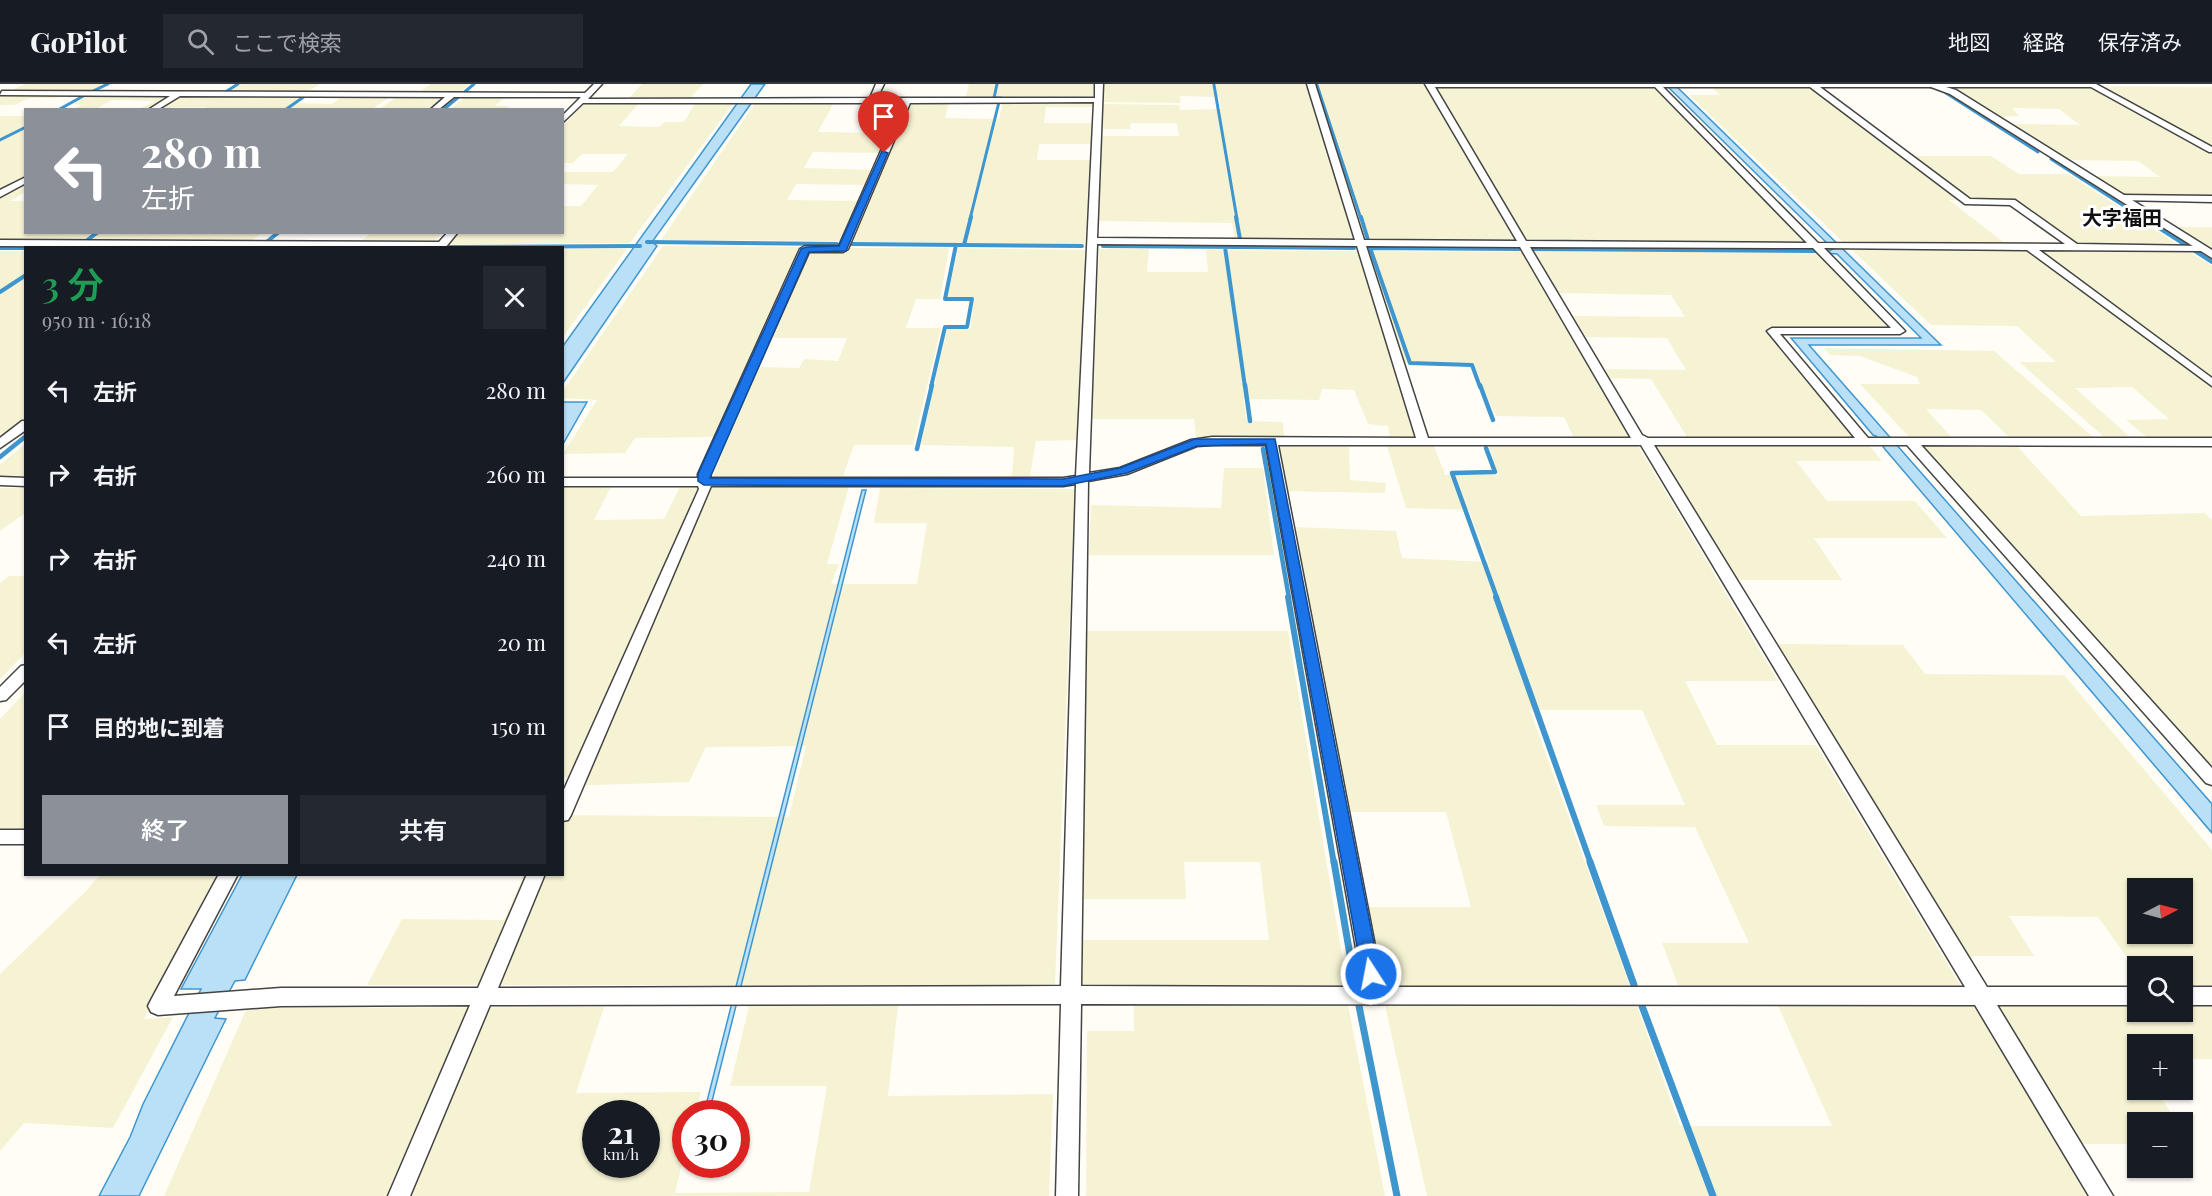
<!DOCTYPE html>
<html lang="ja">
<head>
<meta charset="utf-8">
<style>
  :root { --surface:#171b24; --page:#242831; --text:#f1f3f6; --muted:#9ea1a6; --line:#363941; --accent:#8c9099 }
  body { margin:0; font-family:"Playfair Display","Noto Sans JP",serif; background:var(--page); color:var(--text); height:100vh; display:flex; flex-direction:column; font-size:22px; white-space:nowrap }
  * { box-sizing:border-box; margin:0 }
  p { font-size:20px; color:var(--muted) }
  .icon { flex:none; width:33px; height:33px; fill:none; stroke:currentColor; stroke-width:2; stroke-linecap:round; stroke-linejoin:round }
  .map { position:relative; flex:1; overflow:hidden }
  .details { position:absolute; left:24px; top:162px; width:540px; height:630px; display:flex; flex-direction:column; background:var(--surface); border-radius:0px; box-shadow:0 2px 4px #0004 }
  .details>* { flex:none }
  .banner { position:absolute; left:24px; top:24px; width:540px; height:126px; border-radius:0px; box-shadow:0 2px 4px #0004; background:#8c9099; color:#fff; overflow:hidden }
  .needle { width:39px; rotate:84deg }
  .fabs { position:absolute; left:2127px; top:794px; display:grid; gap:12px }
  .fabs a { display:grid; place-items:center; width:66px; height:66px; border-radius:0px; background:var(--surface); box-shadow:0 2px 4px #0004; font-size:30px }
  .speed { position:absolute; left:582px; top:1016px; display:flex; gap:12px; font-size:30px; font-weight:700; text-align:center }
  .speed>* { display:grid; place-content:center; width:78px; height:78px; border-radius:50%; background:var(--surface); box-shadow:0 2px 4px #0004; line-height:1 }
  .speed small { font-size:15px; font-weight:400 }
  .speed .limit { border:9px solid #d22; background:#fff; color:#111 }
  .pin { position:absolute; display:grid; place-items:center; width:51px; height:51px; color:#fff; margin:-62px -26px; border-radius:50% 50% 50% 0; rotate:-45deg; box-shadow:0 0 6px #0007 }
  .pin .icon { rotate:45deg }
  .me { position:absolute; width:66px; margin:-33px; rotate:349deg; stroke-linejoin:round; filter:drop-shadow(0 0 4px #0008) }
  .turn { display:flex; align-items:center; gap:21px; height:126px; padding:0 18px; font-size:27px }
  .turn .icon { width:78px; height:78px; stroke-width:2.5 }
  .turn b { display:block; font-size:42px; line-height:51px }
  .round { display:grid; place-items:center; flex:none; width:63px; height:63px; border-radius:0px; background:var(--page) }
  .head { display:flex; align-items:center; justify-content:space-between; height:102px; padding:0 18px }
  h1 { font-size:36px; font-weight:600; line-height:45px; color:#1e9e55 }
  .cta { display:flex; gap:12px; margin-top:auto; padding:12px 18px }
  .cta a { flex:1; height:69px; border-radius:0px; background:var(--accent); color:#fff; font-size:24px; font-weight:600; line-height:69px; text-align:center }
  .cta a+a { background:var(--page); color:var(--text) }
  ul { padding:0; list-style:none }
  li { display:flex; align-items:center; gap:18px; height:84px; padding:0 18px }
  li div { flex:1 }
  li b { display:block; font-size:22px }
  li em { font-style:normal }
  header { display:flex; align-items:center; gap:36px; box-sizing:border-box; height:84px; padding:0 30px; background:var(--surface); border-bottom:2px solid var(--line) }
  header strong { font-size:28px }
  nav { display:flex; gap:33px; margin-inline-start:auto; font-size:21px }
  .search { width:420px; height:54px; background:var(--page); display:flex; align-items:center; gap:15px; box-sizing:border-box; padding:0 21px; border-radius:0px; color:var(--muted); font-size:22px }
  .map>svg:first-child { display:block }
  .farmland { fill:#f6f3d4; fill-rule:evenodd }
  .water { fill:#b9e0f7; stroke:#3f96cf; stroke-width:1.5 }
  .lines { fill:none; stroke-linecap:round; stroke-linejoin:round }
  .stream-far4 { stroke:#3f96cf; stroke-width:3 }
  .stream-far3 { stroke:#3f96cf; stroke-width:4 }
  .stream-far2 { stroke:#3f96cf; stroke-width:4.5 }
  .stream-far1 { stroke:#3f96cf; stroke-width:6 }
  .stream { stroke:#3f96cf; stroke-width:7 }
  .minor-casing { stroke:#444; stroke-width:3 }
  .tertiary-casing { stroke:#444; stroke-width:3 }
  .minor { fill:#fff; fill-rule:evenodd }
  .tertiary { fill:#fff; fill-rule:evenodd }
  .route { fill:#1a73e8; stroke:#114b97; stroke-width:1.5 }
  .labels { text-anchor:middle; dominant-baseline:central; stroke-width:6; stroke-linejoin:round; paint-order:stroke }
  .far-quarter-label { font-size:20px; font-weight:bold; fill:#111; stroke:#fff }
</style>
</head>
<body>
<header>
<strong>GoPilot</strong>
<div class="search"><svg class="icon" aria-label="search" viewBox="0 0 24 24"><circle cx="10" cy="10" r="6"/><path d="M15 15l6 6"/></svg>ここで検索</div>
<nav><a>地図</a><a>経路</a><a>保存済み</a></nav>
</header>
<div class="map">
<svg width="2212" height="1112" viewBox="0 0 2212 1112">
  <rect width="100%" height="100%" fill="#fffdf5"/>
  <!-- farmland -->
  <path class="farmland" d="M25,0H105L90,7H10Z
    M242,0H320L307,8L230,7Z
    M431,0H469L458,10L418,9Z
    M642,0H703L689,15H628Z
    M969,0H1094L1093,14L965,15Z
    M1104,0H1425L1516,158L1235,156L1232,139L1099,137L1101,52H1179L1177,39H1131L1130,45H1102L1103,20L1179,21L1180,26L1221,25L1219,13L1180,12L1181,19L1103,18Z
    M1435,2H1655L1811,160L1528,158Z
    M1710,2H1816L1910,72H1991L2019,90H2068L2180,162H2077L2013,116H1949L2007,161L1844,159L1689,11H1720Z
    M1950,2L2212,3V114L2127,112L2092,92L2160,93L2138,77L2067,76L2010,40L2080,41L2059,25L2012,24L2019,32L1999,33Z
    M4,10H66L57,14H30L14,21H0V12Z
    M91,10L174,11L147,25H139L155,17L112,16L94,26L74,25L82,21L73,20Z
    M183,10H306L294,19L332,20L344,11L391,12L372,25L209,26L206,23H175L156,26Z
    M398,12L446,13L429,25H379Z
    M466,13H506L495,22H509L506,25L449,26Z
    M1094,17L1093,23H1046L1044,39H1092L1091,60H1039L1037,76H1090L1085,160L851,158L903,33H876L882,21L855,20L856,18H949L945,34L999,35L1003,18Z
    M640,18L619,42L659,43L665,38H684L696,18H734L630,159L449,160L460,149L562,148L563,122H581L598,101L563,100V88H613L628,70H582L573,79H563V42L585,19Z
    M756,18H834L818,48L889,49L880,69L813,68L804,84L873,86L866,101L796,100L787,116L858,117L841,157L661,156Z
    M0,32H26L25,93L0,107Z
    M20,102H25V108L10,117H25L26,148L262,149L248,159L0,158V113Z
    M2177,143H2212V165Z
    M371,149H442L432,159H359Z
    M663,162L800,163L713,353L635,354L625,369L563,370L597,316L563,314V307Z
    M848,164H949L940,215H916L906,244H941L913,361H854L843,392H713L758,283L799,284L804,275L838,277L847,254H772L809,167H846Z
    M959,164L1086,166L1082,335L1077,356L1036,357L1030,392L1012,393L1014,363L921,361L947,245H970L975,214L947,213Z
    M1850,164L2187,166L2212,182V354H2148L2126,336L2169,335L2132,303L2075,304L2130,353H2104L2019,278H2056L2017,242L1931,241Z
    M563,165H627L563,253L562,165Z
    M1099,165H1149L1147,188H1208L1206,166L1522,168L1629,353L1574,354L1564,333L1496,332L1473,280L1392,279L1414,354H1390L1388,342L1368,340L1354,306L1322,305L1319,316L1243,315L1247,337L1283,338L1284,352L1265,355L1196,353L1194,335H1092Z
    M0,167H26L25,334L0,354Z
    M1534,167L1821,169L1897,246L1765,245L1854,353H1687L1651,295L1610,294L1605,285L1686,286L1667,254L1586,253L1573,232L1685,233L1671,211L1559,209Z
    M1824,264L1994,267L2093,353L2010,354L1981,326L1926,325L1951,353H1909L1860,300H1920L1917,293L1860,272L1830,271Z
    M25,360V394H0V381Z
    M1637,360L1778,597H1685L1717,661H1816L1960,901H1678L1662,859H1749L1695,743L1604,742L1596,721H1685L1642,626H1530L1630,903L1382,904L1367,823H1471L1446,728H1349L1295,443L1396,447L1402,474L1488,478L1469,426L1406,424L1387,362H1434L1445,391H1498L1489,361Z
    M1921,361H2016L2081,432L2205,429L2212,436V686Z
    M1285,362L1349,363L1350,396L1386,399L1385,409L1280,407L1278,364Z
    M1655,362H1869L1882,377H1796L1827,417H1915L1947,454H1814L1842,496H1737Z
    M1224,384H1263L1274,471H1089L1091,421L1221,424Z
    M563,403H611L594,436L664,435L680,403H849L827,480H839L831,500H917L927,439H874L880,404L1075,405L1055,901H367L402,835L504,836L524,791L562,790L563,731L789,733L806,662L706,663L689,698L564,702L568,693H562Z
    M0,404H26L25,429L0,447Z
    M9,492H25V569L0,595V499Z
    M1087,547H1288L1347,902H1082L1083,856H1269L1260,778H1184L1186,815H1083Z
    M1777,560L1903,561L1925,590L2064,591L2212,766V901H2183L2182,882H2138L2137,887L2098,833L2009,832L2034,872H1968ZM2138,804H2182V849H2138Z
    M25,608V746L0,747V635Z
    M100,791H216L144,935L173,933L113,1044L24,1039L0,1067V890L87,806Z
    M1134,920L1348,921L1385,1112H1086L1087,947H1134Z
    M1973,920L2087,1112H1427L1385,921L1637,922L1680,1042H1832L1778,922Z
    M898,921L888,1012L1053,1010L1049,1112H164L247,924L604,923L576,1009L701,1008L695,1029H686L685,1067L675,1109L809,1108L827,1002H730L749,922ZM596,1029H646V1080H596Z
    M1998,921H2137L2138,927H2182L2183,922H2212V975H2183L2182,960H2138L2137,975H2135L2137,980L2138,1005H2155L2177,1038H2138L2137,1060H2083Z"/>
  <!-- water -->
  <path class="water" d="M751,0H765L652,158L657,162L563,299V262Z
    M1666,1H1675L1941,261H1809L2212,720V749L1884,364L1876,352L1873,351L1791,254H1921L1837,170L1813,168L1811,167H1829L1833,165Z
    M563,318H587L563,360L562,318Z
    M862,406H866L709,1029H704Z
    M242,791H297L245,896L235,897L215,934L226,935L139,1112H99L130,1053L143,1020L201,905H181Z"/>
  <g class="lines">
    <!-- stream-far4 -->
    <path class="stream-far4" d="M997,0L994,14H1001
      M1214,1L1237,135
      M1317,1L1361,135
      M93,7L108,0
      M227,7L238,0
      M1946,9L2038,68
      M58,26L87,10
      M285,26L305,12
      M443,26L474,0
      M0,56L26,43
      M2051,75L2144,135
      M970,135L999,18"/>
    <!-- stream-far3 -->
    <path class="stream-far3" d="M1236,133L1240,155
      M1361,133L1368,156
      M2142,133L2212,178
      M86,157L98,148
      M647,158L837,160
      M851,160L1082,162
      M964,161L971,133
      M1369,161L1410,279L1472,281L1480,303
      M1103,162L1354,164
      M449,163L640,162
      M1225,163L1245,303
      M0,164H26
      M259,164L279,148
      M1370,164L1519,165
      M1534,165L1817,167
      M0,208L26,191
      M931,303L945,243H967L972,215H945L956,161"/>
    <!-- stream-far2 -->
    <path class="stream-far2" d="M1245,301L1250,337
      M1480,301L1493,336
      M1486,364L1495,388L1452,389L1497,514
      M917,365L932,301
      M1263,365L1289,514
      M0,373L26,352"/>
    <!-- stream-far1 -->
    <path class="stream-far1" d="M1288,513L1334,780
      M1496,513L1591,780"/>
    <!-- stream -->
    <path class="stream" d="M1334,778L1355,900
      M1590,778L1634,901
      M1359,922L1397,1112
      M1642,922L1713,1112"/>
    <!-- minor casing -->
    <g class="minor-casing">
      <path id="minor" d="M594,0H602L588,15L870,14L876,0H884L877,14H1095V0H1103L1097,154L1355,156L1307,0H1315L1364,156L1517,157L1425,0H2096L2212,63V68H2209L2091,3H1820L1970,115L2015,116L2077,160L2205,162L2207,164L2202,167L2039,166L2212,294V302L2027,166L1824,164L1905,247L1900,250H1780L1868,354H2212V362L1921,361L2212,684V701L2206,699L1907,361H1654L1987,903H2138V921H1997L2113,1112H2089L1975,921L1081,920L1078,1112H1056L1061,920L490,921L410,1112H388L470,921L281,922L158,931L151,928L148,922L151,916L219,790H238L174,912L281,904H478L527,790H545L498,904L1061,902L1076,400L1063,402H711L571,731L568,736L562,737V710L699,405L698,402H562V394H698V390L800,165L805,162H839L902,19H583L562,39V32L581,13H454L438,26H430L445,13L180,12L157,26H148L170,12L0,11L2,7L585,9ZM1435,3H1655L1807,159L1526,157ZM1663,3H1810L1965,120L2010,121L2065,160L1818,159ZM1094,18L1076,392L1063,394H711L710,390L809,168H843L848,165L910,19ZM1097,160L1357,162L1416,354L1212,353L1191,356L1120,384L1089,389ZM1366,162L1520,163L1631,354H1428ZM1530,163L1813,164L1891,244H1772L1767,247L1855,354H1648L1642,351ZM1212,361H1266L1363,903L1081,902L1088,397L1127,390L1197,362ZM1278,361H1641L1965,903H1383Z
        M26,93V99L0,113V106Z
        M2122,111L2212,112V118L2119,116V112Z
        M448,148H458L445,164L0,162V156L439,158Z
        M22,337H26V346L0,364V354Z
        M0,393L26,394V402L0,401Z
        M26,581V596L6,616L0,617V603L21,582Z
        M0,746H26V760H0Z
        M2182,903H2212V921H2182Z"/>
    </g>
    <!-- tertiary casing -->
    <g class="tertiary-casing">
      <path id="tertiary" d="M1923,0H1936L1956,6L2212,166V174L1950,10Z"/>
    </g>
    <!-- minor -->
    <use href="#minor" class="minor"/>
    <!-- tertiary -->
    <use href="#tertiary" class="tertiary"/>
  </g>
  <!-- route -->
  <path class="route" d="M882,67L888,69L846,167L809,168L710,394L1063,395L1120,384L1195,355H1275L1380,890L1377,895L1371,897L1365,895L1362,890L1266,360L1197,362L1127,389L1063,402L704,401L698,397V390L801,165L806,163L839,162Z"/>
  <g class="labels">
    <!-- far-quarter labels -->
    <g class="far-quarter-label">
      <text x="2122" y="132">大字福田</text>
    </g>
  </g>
</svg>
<div class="fabs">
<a><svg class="needle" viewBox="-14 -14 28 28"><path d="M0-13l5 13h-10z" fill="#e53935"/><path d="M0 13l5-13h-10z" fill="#9ea1a6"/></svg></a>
<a><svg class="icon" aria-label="search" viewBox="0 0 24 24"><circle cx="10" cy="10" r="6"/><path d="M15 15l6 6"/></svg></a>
<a>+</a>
<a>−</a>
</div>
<div class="speed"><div>21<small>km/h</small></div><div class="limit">30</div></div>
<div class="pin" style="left:884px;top:69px;background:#d93025"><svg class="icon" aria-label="arrive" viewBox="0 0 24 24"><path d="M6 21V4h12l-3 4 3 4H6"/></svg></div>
<svg class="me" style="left:1371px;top:890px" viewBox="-20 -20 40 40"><circle r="17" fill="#1a73e8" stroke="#fff" stroke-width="3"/><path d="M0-11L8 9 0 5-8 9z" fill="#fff"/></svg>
<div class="banner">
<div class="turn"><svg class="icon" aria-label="left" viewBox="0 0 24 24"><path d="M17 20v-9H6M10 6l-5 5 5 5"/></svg><div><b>280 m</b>左折</div></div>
</div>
<section class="details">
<div class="head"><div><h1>3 分</h1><p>950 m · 16:18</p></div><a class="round"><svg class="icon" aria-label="close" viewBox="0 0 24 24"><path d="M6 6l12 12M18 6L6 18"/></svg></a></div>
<ul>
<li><svg class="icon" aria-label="left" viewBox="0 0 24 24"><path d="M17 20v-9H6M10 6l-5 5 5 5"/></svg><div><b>左折</b></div><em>280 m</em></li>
<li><svg class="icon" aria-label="right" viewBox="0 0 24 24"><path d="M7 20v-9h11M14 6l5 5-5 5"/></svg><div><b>右折</b></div><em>260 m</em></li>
<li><svg class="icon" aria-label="right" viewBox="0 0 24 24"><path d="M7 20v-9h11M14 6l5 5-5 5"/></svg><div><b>右折</b></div><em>240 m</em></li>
<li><svg class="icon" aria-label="left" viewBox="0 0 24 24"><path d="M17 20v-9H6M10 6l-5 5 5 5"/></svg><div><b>左折</b></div><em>20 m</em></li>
<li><svg class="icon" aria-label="arrive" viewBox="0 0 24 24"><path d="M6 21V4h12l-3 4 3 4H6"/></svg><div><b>目的地に到着</b></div><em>150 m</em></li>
</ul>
<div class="cta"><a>終了</a><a>共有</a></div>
</section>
</div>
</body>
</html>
